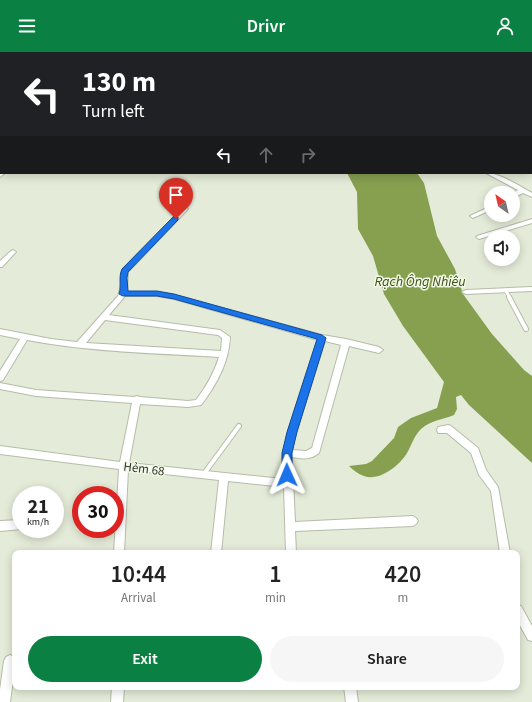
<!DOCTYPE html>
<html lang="en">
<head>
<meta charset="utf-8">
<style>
  :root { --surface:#fff; --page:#f6f6f6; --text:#222; --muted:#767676; --accent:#0b8043 }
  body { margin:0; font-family:"Source Sans 3",sans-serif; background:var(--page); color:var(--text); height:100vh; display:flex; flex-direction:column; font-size:15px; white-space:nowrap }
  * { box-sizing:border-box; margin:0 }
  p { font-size:13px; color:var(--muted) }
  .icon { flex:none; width:22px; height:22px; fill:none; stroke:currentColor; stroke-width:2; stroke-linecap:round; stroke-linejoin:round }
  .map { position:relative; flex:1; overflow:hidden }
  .side { position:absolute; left:12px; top:498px; width:508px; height:140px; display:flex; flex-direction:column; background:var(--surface); border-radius:8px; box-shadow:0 2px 10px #0003 }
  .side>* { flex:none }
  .top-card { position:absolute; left:0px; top:0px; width:532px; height:122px; box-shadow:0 2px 10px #0003; background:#202124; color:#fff; overflow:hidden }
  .needle { width:26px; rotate:326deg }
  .fabs { position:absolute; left:484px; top:134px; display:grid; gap:8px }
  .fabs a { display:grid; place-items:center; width:36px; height:36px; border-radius:50%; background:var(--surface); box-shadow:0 2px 10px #0003; font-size:20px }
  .speed { position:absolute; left:12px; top:434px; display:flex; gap:8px; font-size:20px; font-weight:700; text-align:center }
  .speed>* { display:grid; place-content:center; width:52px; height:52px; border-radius:50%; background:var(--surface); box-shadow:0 2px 10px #0003; line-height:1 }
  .speed small { font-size:10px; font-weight:400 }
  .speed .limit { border:6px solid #d22; background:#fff; color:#111 }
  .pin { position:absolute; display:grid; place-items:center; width:34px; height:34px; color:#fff; margin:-41px -17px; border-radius:50% 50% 50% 0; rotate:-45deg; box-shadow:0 0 4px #0007 }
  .pin .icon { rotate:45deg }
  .me { position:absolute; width:44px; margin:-22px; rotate:359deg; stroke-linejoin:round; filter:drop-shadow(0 0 3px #0008) }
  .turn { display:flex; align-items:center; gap:14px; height:84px; padding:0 16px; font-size:18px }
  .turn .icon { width:52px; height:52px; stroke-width:2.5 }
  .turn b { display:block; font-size:28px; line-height:34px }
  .lanes { display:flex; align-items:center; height:38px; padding:0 16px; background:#0003; justify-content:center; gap:20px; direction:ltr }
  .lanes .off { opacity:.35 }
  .eta { display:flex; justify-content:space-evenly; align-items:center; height:68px; text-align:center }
  .eta b { font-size:24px; font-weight:600; line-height:28px }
  .action { display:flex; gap:8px; margin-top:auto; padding:8px 16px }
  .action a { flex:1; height:46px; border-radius:24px; background:var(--accent); color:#fff; font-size:16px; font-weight:600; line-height:46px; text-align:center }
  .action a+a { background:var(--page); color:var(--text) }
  header { display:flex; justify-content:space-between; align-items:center; height:52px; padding:0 16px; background:var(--accent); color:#fff; font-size:18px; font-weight:600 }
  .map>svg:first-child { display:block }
  .water { fill:#87a050 }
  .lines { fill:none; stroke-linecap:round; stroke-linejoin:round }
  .service-far2-casing { stroke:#b6bcaa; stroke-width:3.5 }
  .service-far1-casing { stroke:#b6bcaa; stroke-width:4.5 }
  .service-casing { stroke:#b6bcaa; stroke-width:6 }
  .minor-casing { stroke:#b6bcaa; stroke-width:2 }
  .service-far2 { stroke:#fff; stroke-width:2.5 }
  .service-far1 { stroke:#fff; stroke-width:3 }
  .service { stroke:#fff; stroke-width:4 }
  .minor { fill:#fff; fill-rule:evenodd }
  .route { fill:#1a73e8; stroke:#114b97 }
  .labels { text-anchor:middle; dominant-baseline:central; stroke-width:3; stroke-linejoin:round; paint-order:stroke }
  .street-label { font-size:13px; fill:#343730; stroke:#f1f8e5 }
  .water-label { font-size:14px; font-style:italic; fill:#415218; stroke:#f1f8e5 }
</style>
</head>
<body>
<header><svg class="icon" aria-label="menu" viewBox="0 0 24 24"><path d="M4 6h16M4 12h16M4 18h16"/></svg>Drivr<svg class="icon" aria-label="person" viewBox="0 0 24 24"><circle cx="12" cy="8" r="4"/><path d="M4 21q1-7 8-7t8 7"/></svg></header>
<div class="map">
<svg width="532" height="650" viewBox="0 0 532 650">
  <rect width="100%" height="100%" fill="#e4ebd8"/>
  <!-- water -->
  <path class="water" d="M347,121H417L424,131L437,184L455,217L463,242L492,282L524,318L532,324V411L469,353L461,343L456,345L457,357L454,363C442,368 431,368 421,377C414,384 412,392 407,401C400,413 379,430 364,424C358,422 353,418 349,414L366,412L372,409L394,386L398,375L411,366L437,356L444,330L403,274L384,242L373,204L358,177L357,140Z"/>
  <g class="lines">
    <!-- service-far2 casing -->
    <g class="service-far2-casing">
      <path id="service-far2" d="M423,1L425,0"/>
    </g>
    <!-- service-far1 casing -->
    <g class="service-far1-casing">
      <path id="service-far1" d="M506,239L510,246"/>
    </g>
    <!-- service casing -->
    <g class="service-casing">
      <path id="service" d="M509,245L526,277
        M203,423L239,374"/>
    </g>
    <!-- minor casing -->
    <g class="minor-casing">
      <path id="minor" d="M531,24H532V26H531Z
        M531,35H532V38H531Z
        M0,50H1V52H0Z
        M531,60L532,61V65L531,64Z
        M531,74H532V78H531Z
        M1,82V86L0,87V83Z
        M531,97L532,98V102L531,101Z
        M0,120L1,121H5L0,125Z
        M486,121C500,121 519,134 532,141V145L523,141L513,146V141L518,138Z
        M491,154V158L475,165L473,166L470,164Z
        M185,155L188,157L187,158L128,220L127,240H157L174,243L322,283L346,287L379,295L383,298L379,301L349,294L319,401C311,408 302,407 292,405L295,470L413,464L416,466L418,469L416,472L413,474L295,479L296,501H286L284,435L228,429L221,501H211L219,428L128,418L124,501H114L119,417L0,402V394L120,410L132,351L36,344L0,337V331L36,338L134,345L137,344L140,345L188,349L196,348C206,335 214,321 219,305C155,301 90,300 27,288L3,328L0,329V319L20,287L0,283V277L51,287L77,290L118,244C122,235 119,226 123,217L183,156ZM125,244H157L174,247L318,288L288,380L283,401V427L129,411L140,352L188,355L201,353C216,334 229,310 230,285L220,278L109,263ZM105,268L218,283L222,286L221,299L86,291ZM325,289L341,293L312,396L306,399L292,398L296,380Z
        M532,167V171L479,187L476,185L477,184Z
        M13,198L16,200L15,201L2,215H0V209L11,199Z
        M532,235V239L466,242L462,240L466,238Z
        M448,373L451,374L478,396L486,418L498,435L510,501H500L491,439L479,423L471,401L447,381H438L437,378L438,375Z
        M21,468V477H22L0,479V469Z
        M517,553L521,554L532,574V589L528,588L517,568Z
        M10,603L14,605L15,613L10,650H0V638L4,609L6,605Z
        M112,635H124L123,650H111Z
        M344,635H356L358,650H346Z"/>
    </g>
    <!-- service-far2 -->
    <use href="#service-far2" class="service-far2"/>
    <!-- service-far1 -->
    <use href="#service-far1" class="service-far1"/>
    <!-- service -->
    <use href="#service" class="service"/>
    <!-- minor -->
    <use href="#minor" class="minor"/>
  </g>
  <!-- route -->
  <path class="route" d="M176,164L178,165V168L128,220L127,226L128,239H157L174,242L322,283L326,286L297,380L292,401V423L291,427L287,428L283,427L282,423V401L287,380L317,287L174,247L157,244H123L119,242C122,234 118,225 122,217L173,165Z"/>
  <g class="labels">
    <!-- street labels -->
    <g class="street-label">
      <text transform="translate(144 417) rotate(7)">Hẻm 68</text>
    </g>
    <!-- water labels -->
    <g class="water-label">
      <text x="420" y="230">Rạch Ông Nhiêu</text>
    </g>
  </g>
</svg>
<div class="fabs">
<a><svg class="needle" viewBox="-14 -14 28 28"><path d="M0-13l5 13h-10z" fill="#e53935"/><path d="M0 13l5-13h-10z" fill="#767676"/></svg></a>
<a><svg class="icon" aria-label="sound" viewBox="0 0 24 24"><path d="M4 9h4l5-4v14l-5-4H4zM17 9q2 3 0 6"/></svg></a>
</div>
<div class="speed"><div>21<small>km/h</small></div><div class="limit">30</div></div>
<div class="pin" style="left:176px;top:167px;background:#d93025"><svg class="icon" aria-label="arrive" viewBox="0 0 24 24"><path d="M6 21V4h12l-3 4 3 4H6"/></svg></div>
<svg class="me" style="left:287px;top:423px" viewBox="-20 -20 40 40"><path d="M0-17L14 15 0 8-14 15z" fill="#1a73e8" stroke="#fff" stroke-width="4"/></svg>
<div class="top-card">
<div class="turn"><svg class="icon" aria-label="left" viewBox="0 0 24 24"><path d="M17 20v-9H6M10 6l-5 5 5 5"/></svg><div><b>130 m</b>Turn left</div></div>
<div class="lanes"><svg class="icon" aria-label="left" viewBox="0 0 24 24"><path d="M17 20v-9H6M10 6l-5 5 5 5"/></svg><svg class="icon off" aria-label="ahead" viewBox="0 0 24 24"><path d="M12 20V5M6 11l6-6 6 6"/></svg><svg class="icon off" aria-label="right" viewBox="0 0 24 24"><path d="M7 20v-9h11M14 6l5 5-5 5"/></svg></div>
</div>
<section class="side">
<div class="eta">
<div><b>10:44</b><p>Arrival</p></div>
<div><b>1</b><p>min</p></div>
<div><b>420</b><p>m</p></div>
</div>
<div class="action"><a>Exit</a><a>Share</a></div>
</section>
</div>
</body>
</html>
